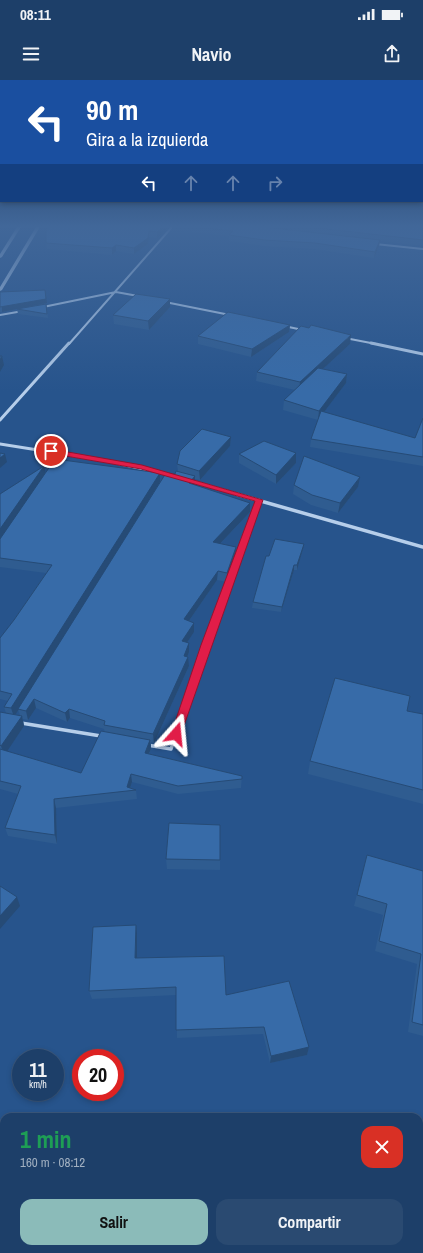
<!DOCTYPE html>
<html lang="es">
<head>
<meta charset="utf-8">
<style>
  :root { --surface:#1d3f69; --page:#2a4a71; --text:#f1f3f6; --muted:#a0afc0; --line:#3b587d; --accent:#8bbbb9 }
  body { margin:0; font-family:"Archivo Narrow",sans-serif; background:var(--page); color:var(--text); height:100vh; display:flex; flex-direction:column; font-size:15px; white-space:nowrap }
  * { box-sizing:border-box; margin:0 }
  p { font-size:13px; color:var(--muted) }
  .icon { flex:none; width:22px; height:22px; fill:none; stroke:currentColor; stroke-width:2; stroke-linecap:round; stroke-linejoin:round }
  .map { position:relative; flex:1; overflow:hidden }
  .drawer { position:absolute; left:0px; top:1033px; width:423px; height:140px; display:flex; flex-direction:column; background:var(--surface); border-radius:12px 12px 0 0; box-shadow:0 2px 6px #0003,0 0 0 1px var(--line) }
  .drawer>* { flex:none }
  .top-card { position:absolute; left:0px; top:0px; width:423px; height:122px; box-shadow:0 2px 6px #0003,0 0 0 1px var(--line); background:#1a4fa0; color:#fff; overflow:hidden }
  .speed { position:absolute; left:12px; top:969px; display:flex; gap:8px; font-size:20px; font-weight:700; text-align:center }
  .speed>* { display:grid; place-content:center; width:52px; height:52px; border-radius:50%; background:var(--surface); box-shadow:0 2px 6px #0003,0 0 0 1px var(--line); line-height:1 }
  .speed small { font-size:10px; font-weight:400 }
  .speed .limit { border:6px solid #d22; background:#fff; color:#111 }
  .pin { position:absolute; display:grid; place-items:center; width:34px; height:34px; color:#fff; margin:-17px; border:2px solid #fff; border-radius:50%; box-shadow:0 1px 4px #0007 }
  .me { position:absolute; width:44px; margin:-22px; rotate:18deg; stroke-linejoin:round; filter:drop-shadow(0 0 3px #0008) }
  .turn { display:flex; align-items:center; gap:14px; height:84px; padding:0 20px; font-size:18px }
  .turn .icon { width:52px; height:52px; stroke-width:2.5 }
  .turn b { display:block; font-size:28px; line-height:34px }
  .lanes { display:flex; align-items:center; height:38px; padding:0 20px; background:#0003; justify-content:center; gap:20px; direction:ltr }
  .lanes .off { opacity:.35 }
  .round { display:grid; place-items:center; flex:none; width:42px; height:42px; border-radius:12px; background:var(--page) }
  .summary { display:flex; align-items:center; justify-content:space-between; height:68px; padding:0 20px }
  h1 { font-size:24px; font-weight:700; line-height:30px; color:#1e9e55 }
  .primary-button { display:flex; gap:8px; margin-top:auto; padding:8px 20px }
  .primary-button a { flex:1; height:46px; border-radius:12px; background:var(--accent); color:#111; font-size:16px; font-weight:700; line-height:46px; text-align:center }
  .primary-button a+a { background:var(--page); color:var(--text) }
  .status { display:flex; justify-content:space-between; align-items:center; height:28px; padding:0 20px; background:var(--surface); direction:ltr }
  .status svg { height:11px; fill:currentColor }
  header { display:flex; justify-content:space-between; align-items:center; height:52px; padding:0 20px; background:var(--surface); font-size:18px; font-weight:700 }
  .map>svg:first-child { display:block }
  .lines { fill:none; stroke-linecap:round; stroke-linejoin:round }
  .service-far1 { stroke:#b6ceea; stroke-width:2.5 }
  .service { stroke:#b6ceea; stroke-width:3.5 }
  .minor-far2 { stroke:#b6ceea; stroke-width:2 }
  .minor-far1 { stroke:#b6ceea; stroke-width:3 }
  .minor { stroke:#b6ceea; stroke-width:3.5 }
  .tertiary { fill:#b6ceea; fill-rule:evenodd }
  .wall { fill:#2f5c90; fill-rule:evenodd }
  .shaded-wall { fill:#264b76 }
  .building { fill:#376ba8; stroke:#264b76 }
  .route { fill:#e11d48; stroke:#92132f }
</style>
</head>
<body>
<div class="status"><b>08:11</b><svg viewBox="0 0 49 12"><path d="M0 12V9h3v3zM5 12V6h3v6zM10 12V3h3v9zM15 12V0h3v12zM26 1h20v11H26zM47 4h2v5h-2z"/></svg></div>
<header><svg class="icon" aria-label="menu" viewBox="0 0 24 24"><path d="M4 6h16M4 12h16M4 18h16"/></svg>Navio<svg class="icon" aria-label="share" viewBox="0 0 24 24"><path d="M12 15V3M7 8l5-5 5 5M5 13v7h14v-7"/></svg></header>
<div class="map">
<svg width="423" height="1173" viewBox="0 0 423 1173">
  <rect width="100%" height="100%" fill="#27548c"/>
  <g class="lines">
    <!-- service-far1 -->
    <path class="service-far1" d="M192,608L259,420"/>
    <!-- service -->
    <path class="service" d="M21,643L101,656
      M147,665L171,669L192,607"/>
    <!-- minor-far2 -->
    <path class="minor-far2" d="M375,164L423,169
      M165,222L230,235
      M43,227L116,212L138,216
      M0,235L23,231
      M284,246L303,250
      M345,258L376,264
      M69,264L172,147"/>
    <!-- minor-far1 -->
    <path class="minor-far1" d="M371,263L423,274
      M0,340L69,263
      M0,364L107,381L171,395
      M191,401L240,415"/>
    <!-- minor -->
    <path class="minor" d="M236,414L423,467"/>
    <!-- tertiary -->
    <path class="tertiary" d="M17,147H21L2,177L0,178V174Z
      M36,147H40L2,210L0,211V207Z"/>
  </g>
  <!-- wall -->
  <path class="wall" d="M48,147H170L157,158L149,157L148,164L134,174L116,171L112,175L47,169L46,163Z
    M172,147H423V166L380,161L379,166L374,178L314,169L264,166L229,161V156L172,150Z
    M0,212L47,223L2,232H0Z
    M46,224L48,238L18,234L17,229Z
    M170,227L149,250L114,244L113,235Z
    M290,245L289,252L251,277L198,264V256Z
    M350,264L323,289L347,294L346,303L324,332L415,358L423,338V386L310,367L311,359L318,340L283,330L284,320L295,310L256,301L257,292Z
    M231,357L230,366L200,400L195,399V405L250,423V432L220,464L236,476L227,502L217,500L189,541L194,552L187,562L189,563V572L187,577L189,586L154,663L151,662V669L149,674L242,696L241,708L178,714L132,702L130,708L136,710L137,719L56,728L57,764L8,756L5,748L18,714L0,709V633H6L4,627L8,621L0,619V558L14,540L46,493L0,487V414L46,393H160V402L175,394L178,392L177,384ZM36,628L67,642L70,638L104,649L105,652L81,693L7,671L24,646L23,639L28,640ZM18,630L20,635H15Z
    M239,374L296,383L276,404L239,383Z
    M294,405L358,407L338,433L311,425L293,414Z
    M303,469L297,490H294L281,532L252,528L253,522L269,476Z
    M407,631L423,634V724L308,694L310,681Z
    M220,745V790L167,789L166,779Z
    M367,775L423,791V956L408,952L417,884L375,871L383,835L354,826Z
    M137,854V878L226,915L309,967L307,975L270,983L263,954L177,958L176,915L92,919L89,911Z"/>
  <!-- shaded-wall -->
  <path class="shaded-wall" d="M163,147H170L157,158V152Z
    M149,151V157L148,164L134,174V168Z
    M380,160L379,166L374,178L375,172Z
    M116,165V171L112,175V168Z
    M45,210L47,223L2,232V227Z
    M170,219V227L149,250L148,241Z
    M290,245L289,252L251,277L252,269Z
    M351,255L350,264L299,311L300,302Z
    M2,276L4,285L0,292V280Z
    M347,294L346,303L318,340L319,331Z
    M231,357L230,366L200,400L199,391Z
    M296,373V383L276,404V395Z
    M5,374L7,382L0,388V378Z
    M44,386L46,394L0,461V449Z
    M160,393V402L14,637L11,628Z
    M195,396V405L189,403Z
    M360,397L358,407L338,433L340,423Z
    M250,423V432L213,471V462Z
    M304,464L303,469L297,490V485Z
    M236,467V476L227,502V493Z
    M294,485V490L281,532L282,527Z
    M218,491L217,500L184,548V539Z
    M194,543V552L182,570V561Z
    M189,563V572L184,585V576Z
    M188,577L189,586L154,663L153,654Z
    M34,619L36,628L28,640L26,631Z
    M69,629L70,638L67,642L65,633Z
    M22,636L24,646L4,676L1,666Z
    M150,660L151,669L145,681V673Z
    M131,694L132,702L129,711L127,707Z
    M54,719L56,728L57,764L55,755Z
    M17,817L20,826L0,849V836Z
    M136,845L137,854V887L135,878Z
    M309,967L307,975L270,983L271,976Z"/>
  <!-- building -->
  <path class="building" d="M48,147H163L157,152L149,151L148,158L134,168L116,165L112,168L46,163V151Z
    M194,147H264L380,160L375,172L315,163L264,160L229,155L233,151Z
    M309,147H423V160Z
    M45,210L46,219L0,227V212Z
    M136,214L170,219L148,241L113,235Z
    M46,224L47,234L17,229Z
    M228,232L290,245L252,269L198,256Z
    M311,245L351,255L300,302L257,292L301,246L309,248Z
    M0,276H2L0,280Z
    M318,288L347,294L319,331L284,320Z
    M321,331L415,358L423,338V377L311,359Z
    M202,349L231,357L199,391L177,384L180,371Z
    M264,361L296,373L276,395L239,374Z
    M0,373L5,374L0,378Z
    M304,376L360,397L340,423L312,415L294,405Z
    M55,379L160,393L11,628L4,627L12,614L0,611V558L14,540L52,485L0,478V459Z
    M44,386L0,449V414Z
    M176,391L195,396L189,403L250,423L213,462L236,467L227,493L218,491L184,539L194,543L182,561L189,563L184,576L188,577L153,654L104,645L105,641L69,629L65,633L34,619L26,631L18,629L166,393L175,394Z
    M275,459L304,464L297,485H294L282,527L253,522L266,476H269Z
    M335,598L410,616L407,631L423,634V710L310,681Z
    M0,632L22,636L1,666L0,665Z
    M101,651L150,660L145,673L242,696V699L178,706L131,694L127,707L136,710L54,719L55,755L5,748L21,706L0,701V669L81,693Z
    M169,743L220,745V780L166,779Z
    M367,775L423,791V945L412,942L421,874L379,861L387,824L357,815Z
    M0,806L17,817L0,836Z
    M136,845L135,878L224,876L226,915L289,901L309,967L271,976L264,947L176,950V907L89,911L93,847Z"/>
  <!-- sky -->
  <linearGradient id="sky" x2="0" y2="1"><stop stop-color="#152e4d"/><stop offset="0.47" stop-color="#416799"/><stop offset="1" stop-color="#416799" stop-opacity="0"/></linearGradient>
  <rect width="423" height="311" fill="url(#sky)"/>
  <!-- route -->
  <path class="route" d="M51,369L142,385L263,420L180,657H173L171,654L201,565L255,421L141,389L48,373V370Z"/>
</svg>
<div class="speed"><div>11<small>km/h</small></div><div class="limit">20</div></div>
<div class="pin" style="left:51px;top:371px;background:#d93025"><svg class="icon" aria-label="arrive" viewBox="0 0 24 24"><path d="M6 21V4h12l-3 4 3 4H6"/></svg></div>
<svg class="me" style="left:176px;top:654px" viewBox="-20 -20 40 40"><path d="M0-17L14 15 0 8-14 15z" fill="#e11d48" stroke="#fff" stroke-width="4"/></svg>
<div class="top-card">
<div class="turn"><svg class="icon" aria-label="left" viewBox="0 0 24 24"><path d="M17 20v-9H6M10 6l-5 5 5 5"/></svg><div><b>90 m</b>Gira a la izquierda</div></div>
<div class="lanes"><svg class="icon" aria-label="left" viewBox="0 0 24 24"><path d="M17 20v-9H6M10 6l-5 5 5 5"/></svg><svg class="icon off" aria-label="ahead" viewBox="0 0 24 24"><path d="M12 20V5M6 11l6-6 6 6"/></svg><svg class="icon off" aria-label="ahead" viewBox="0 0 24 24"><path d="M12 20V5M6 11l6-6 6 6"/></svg><svg class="icon off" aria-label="right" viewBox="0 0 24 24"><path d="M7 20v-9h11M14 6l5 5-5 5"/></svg></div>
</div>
<section class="drawer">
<div class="summary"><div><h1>1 min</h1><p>160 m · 08:12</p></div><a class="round" style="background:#d93025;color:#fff"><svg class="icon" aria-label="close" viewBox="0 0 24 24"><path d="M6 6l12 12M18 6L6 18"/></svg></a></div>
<div class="primary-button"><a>Salir</a><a>Compartir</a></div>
</section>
</div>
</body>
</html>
